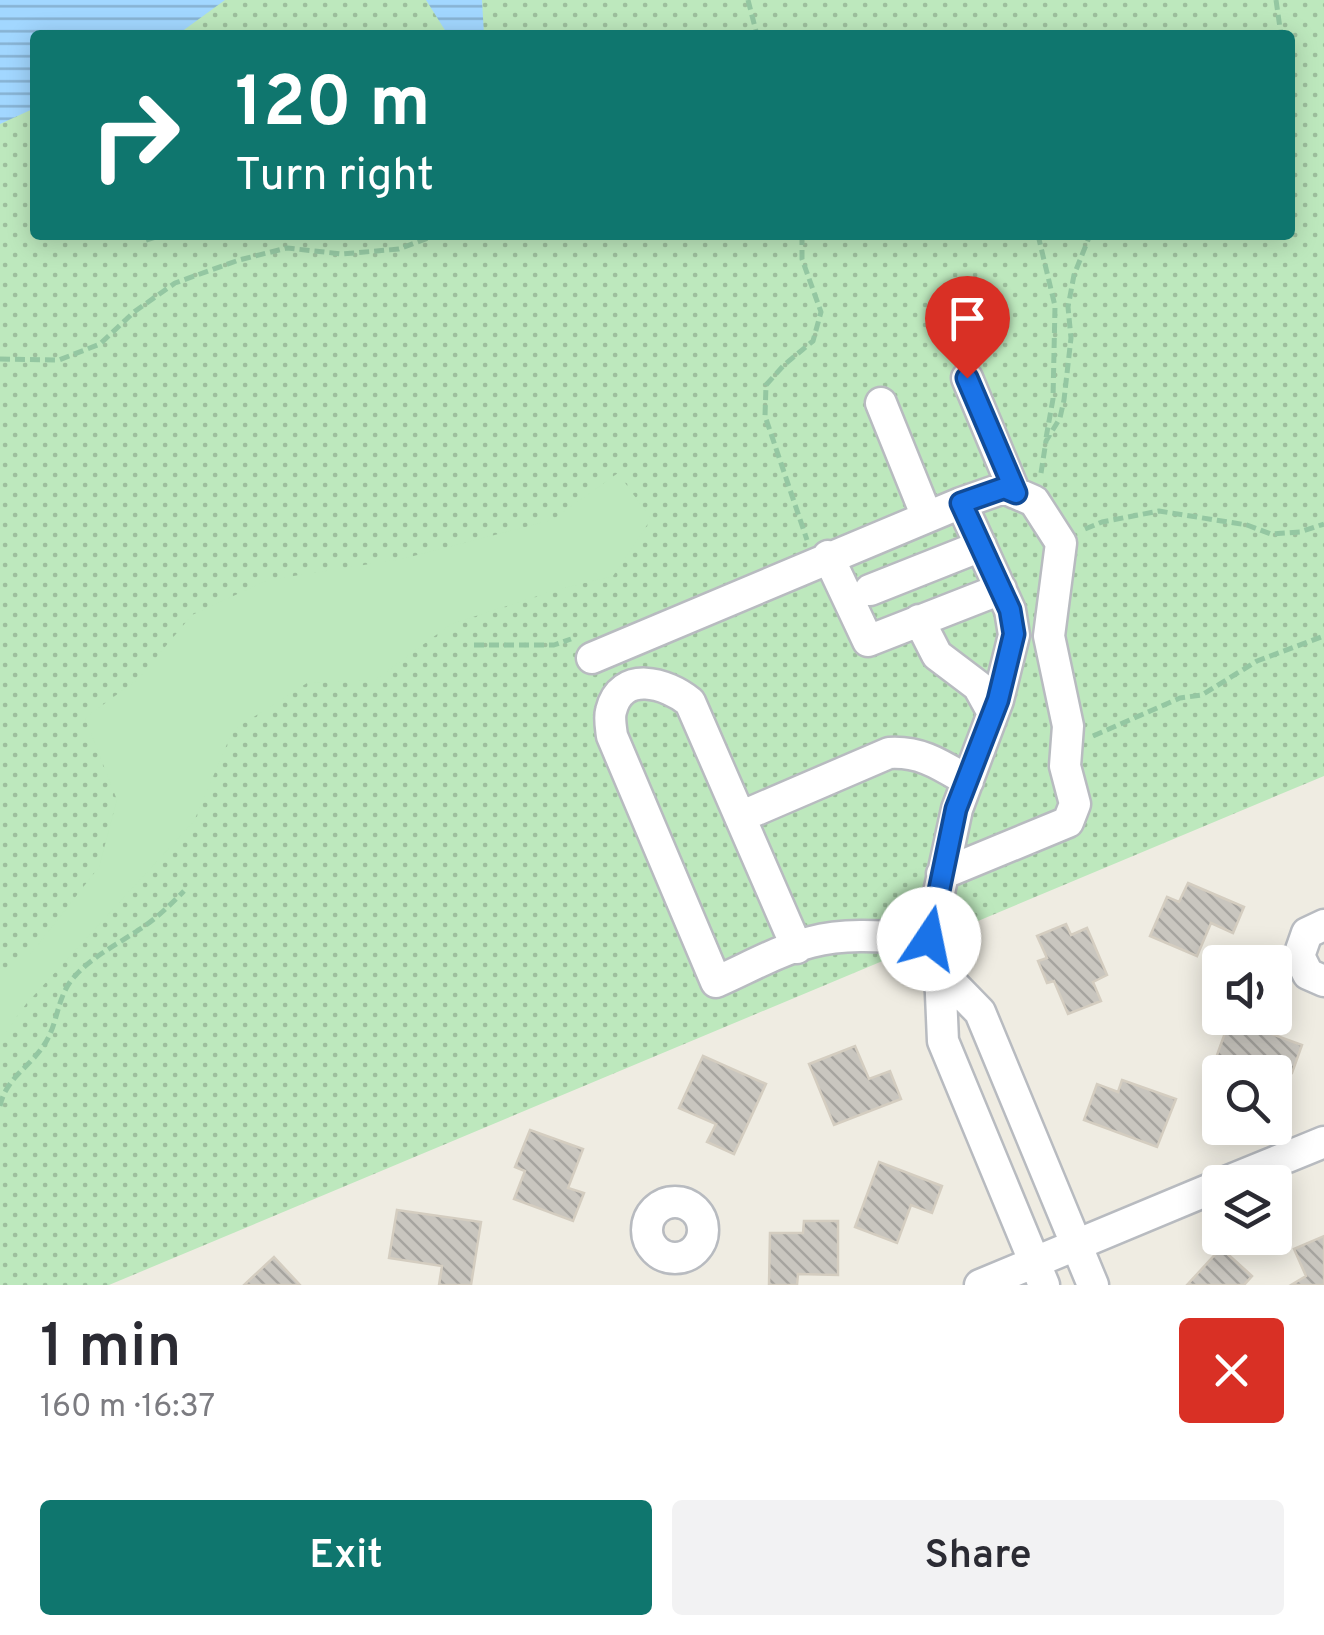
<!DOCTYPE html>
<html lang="en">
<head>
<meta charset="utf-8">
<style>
  :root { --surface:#fff; --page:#f2f2f3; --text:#2b2b33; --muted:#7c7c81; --accent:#0f766e }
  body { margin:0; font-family:Overpass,sans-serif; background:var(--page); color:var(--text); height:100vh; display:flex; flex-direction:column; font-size:38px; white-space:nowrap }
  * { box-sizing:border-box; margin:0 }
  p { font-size:32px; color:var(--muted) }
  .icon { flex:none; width:55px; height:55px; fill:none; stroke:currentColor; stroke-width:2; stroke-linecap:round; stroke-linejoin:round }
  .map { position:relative; height:1285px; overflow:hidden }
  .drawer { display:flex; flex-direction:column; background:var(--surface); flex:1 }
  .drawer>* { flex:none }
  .top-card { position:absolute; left:30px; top:30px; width:1265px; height:210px; border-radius:10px; box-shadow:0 5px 25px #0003; background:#0f766e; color:#fff; overflow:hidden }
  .fabs { position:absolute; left:1202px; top:945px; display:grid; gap:20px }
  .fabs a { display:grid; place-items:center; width:90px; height:90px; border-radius:10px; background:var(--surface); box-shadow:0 5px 25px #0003; font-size:50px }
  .pin { position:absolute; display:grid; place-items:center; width:85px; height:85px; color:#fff; margin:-102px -42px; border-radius:50% 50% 50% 0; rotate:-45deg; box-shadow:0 0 10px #0007 }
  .pin .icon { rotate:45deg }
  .me { position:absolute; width:110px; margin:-55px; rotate:11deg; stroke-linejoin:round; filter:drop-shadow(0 0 8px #0008) }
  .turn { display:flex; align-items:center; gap:35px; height:210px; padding:0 40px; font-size:45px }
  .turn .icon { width:130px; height:130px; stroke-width:2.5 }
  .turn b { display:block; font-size:70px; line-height:85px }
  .round { display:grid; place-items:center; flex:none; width:105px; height:105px; border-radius:10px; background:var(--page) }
  .headline { display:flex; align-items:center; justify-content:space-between; height:170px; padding:0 40px }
  h1 { font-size:60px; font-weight:600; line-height:75px }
  .primary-button { display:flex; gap:20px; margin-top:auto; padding:20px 40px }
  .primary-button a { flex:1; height:115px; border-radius:10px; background:var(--accent); color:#fff; font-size:40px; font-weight:600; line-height:115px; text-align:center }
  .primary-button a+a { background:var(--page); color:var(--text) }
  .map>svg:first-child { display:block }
  .grass { fill:url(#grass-dots); fill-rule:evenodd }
  .garden { fill:#bde8bd }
  .water { fill:url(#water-rules) }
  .building { fill:url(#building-back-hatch); stroke:#d4cdc0; stroke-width:2.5 }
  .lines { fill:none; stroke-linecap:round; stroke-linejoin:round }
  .minor-casing { stroke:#b8bbc0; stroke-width:35 }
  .path { stroke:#94c7a2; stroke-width:5; stroke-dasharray:10 5; stroke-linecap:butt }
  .minor { stroke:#fff; stroke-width:30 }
  .route-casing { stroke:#114b97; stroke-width:25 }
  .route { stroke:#1a73e8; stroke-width:18 }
</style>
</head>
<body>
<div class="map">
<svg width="1324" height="1285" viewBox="0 0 1324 1285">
  <defs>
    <pattern id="grass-dots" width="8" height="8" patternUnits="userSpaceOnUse" patternTransform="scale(2.5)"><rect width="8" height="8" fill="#bde8bd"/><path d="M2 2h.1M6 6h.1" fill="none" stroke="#9dbf9d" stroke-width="1.8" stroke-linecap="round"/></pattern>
    <pattern id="water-rules" width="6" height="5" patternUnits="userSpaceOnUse" patternTransform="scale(2.5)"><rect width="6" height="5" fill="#a2d7ff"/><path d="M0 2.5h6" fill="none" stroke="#87b2d2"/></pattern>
    <pattern id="building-back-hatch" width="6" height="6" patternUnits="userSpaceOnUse" patternTransform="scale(2.5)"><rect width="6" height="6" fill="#c9c6bf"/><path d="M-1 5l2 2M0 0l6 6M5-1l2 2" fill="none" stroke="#a6a49f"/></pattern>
  </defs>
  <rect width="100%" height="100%" fill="#efece2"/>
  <!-- grass -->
  <path class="grass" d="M0,0H1324V776L109,1285H0ZM35,35H1290V235H35Z"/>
  <!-- garden -->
  <path class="garden" d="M618,473L651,519L613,576L556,590L451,624L375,680L307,683L233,730L194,821L26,1004L0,1040V985L29,956L99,867L117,800L85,718L138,679L192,615L268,580L402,559L552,520Z"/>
  <!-- water -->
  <path class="water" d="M0,0H225L177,35H35V108L0,124Z
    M426,0H482L484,35H448Z"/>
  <!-- building -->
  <path class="building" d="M1188,883L1244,907L1233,933L1211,923L1197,956L1150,936L1167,897L1179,902Z
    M1066,924L1071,935L1087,928L1107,975L1093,982L1101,1001L1068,1014L1054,981L1047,983L1038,961L1047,958L1037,936Z
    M1230,1019L1302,1045L1292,1073L1268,1064L1265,1072H1220V1084L1208,1080Z
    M855,1046L869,1079L890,1071L901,1099L834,1125L809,1064Z
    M703,1056L766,1084L734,1154L707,1142L716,1124L679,1108Z
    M1122,1080L1176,1099L1157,1147L1084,1120L1097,1084L1118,1092Z
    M530,1130L583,1149L568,1188L584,1193L573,1221L514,1199L525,1171L515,1167Z
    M879,1162L942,1186L932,1213L911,1205L897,1243L855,1227Z
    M397,1210L481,1222L471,1285H439L442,1266L389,1258Z
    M804,1221H838V1275L798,1274L797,1285H769L770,1233H803Z
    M1324,1236V1285H1291L1306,1276L1294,1249Z
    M1221,1248L1252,1276L1244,1285H1187Z
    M274,1257L300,1285H244Z"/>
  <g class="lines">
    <!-- minor casing -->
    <g class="minor-casing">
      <path id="minor" d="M967,378L1015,493
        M881,403L927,517
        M961,503L1010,610L1014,635L998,700L957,809L929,939L940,971L943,1041L1044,1285
        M828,556L868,641L1001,589
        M870,590L981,546
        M919,620L937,655L978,686L993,713
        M592,658L961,503L1004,488L1034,501L1061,543L1049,636L1068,726L1065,766L1075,804L1068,822L942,874
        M740,817L889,753C921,751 941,765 968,781
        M1324,925L1307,933L1299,956L1308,974L1324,981
        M797,948L690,702C667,683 621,669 611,711C609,718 611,728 612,736L716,982C746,969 779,950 811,942C848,932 891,937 929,939
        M940,971L980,1012L1093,1285
        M1226,1182L1324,1142
        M647 1230a28 28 0 1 1 56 0a28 28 0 1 1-56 0Z
        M980,1285L1220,1185"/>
    </g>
    <!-- path -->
    <path class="path" d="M748,0L757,35
      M1276,0L1281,35
      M802,235V259L821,312L813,341L784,365L766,385L765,416L807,540
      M1038,235L1055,306L1053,399L1046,438
      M146,240L162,235
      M0,359L59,360L100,344L134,312L175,283L239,260L287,248L342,254L399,249L436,235
      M1041,473L1046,441L1060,418L1064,400L1071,338L1068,307L1074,275L1090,235
      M1085,529L1102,522L1159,511L1247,525L1271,534L1300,532L1324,524
      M474,645H554L571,639
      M1093,736L1180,698L1202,695L1257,661L1324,636
      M0,1106C6,1078 29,1068 44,1045C59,1023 56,996 75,976C92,957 116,945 137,931C155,920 169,906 184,891"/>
    <!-- minor -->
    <use href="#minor" class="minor"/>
  </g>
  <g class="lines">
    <!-- route casing -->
    <g class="route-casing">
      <path id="route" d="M929,939L956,809L998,700L1014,634L1010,610L961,503L1004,488L1016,493L967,378"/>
    </g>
    <!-- route -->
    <use href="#route" class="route"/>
  </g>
</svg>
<div class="fabs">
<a><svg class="icon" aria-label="sound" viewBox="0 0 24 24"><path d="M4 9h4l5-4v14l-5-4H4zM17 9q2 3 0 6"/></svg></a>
<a><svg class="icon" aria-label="search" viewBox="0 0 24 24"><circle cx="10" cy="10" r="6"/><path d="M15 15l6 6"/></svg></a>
<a><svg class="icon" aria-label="layers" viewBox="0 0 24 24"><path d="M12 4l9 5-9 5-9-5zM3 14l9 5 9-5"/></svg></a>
</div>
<div class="pin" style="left:967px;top:378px;background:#d93025"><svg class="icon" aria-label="arrive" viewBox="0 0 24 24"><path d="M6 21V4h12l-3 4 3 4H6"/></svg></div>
<svg class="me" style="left:929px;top:939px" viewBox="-20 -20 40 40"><circle r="19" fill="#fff"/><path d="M0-13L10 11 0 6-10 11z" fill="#1a73e8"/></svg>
<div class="top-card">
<div class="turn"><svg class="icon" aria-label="right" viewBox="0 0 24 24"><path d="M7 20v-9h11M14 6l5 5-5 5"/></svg><div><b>120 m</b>Turn right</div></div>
</div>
</div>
<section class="drawer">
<div class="headline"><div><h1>1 min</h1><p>160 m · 16:37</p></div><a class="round" style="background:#d93025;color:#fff"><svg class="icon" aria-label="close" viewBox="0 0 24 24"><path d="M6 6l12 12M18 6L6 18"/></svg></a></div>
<div class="primary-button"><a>Exit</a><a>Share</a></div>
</section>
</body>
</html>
